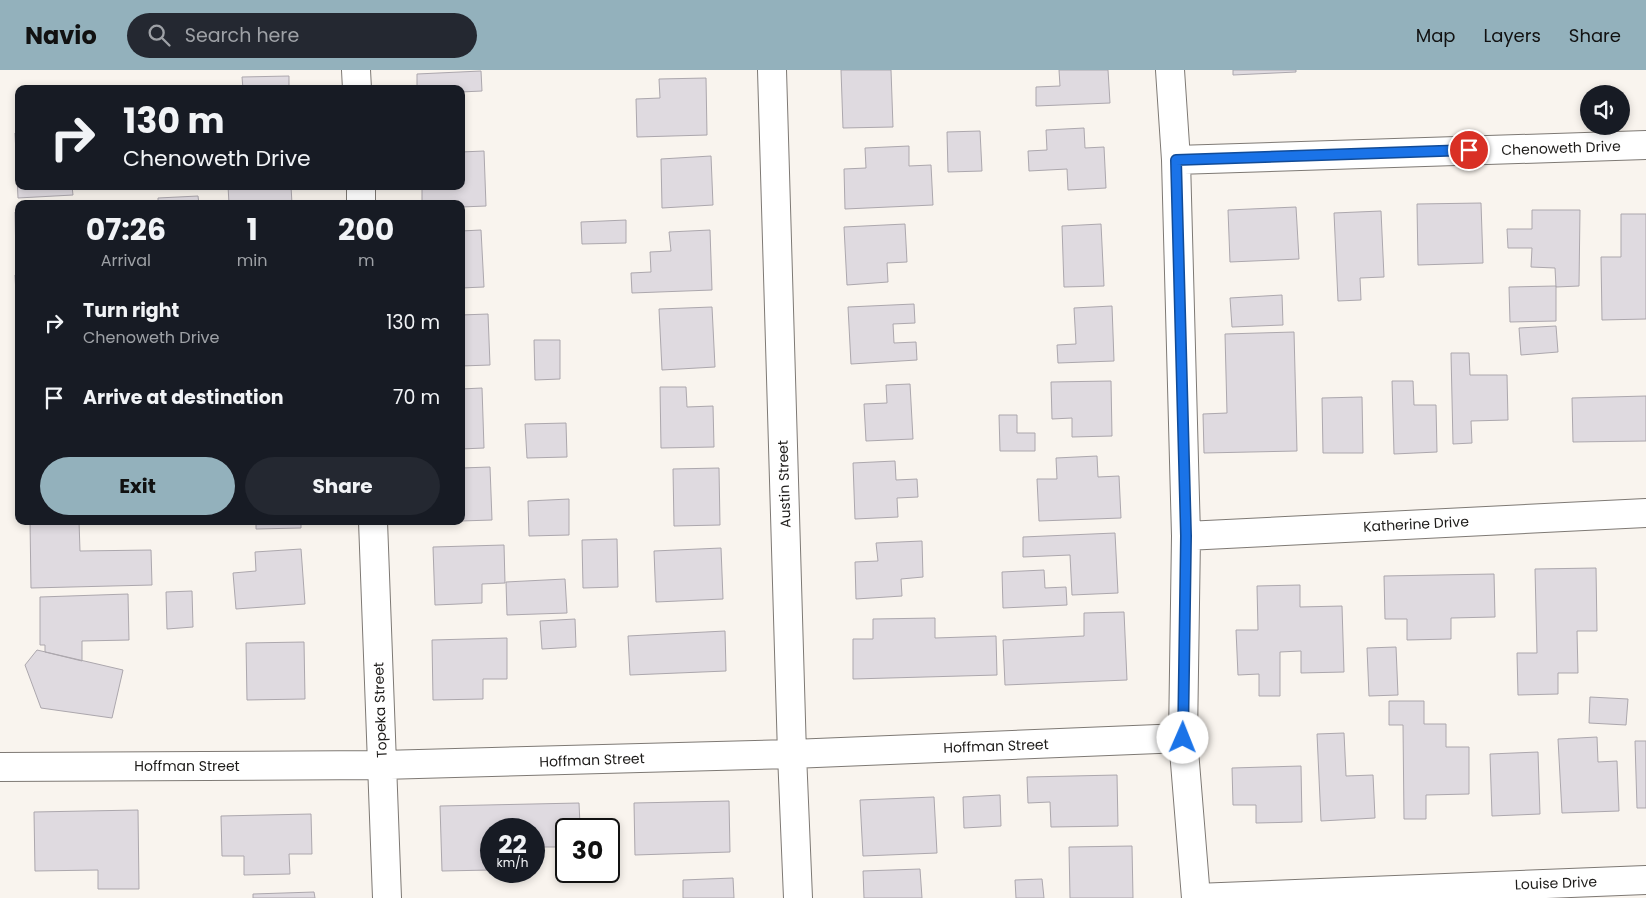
<!DOCTYPE html>
<html lang="en">
<head>
<meta charset="utf-8">
<style>
  :root { --surface:#171b24; --page:#242831; --text:#f1f3f6; --muted:#9ea1a6; --accent:#93b1bc }
  body { margin:0; font-family:Poppins,sans-serif; background:var(--page); color:var(--text); height:100vh; display:flex; flex-direction:column; font-size:19px; white-space:nowrap }
  * { box-sizing:border-box; margin:0 }
  p { font-size:16px; color:var(--muted) }
  .icon { flex:none; width:28px; height:28px; fill:none; stroke:currentColor; stroke-width:2; stroke-linecap:round; stroke-linejoin:round }
  .map { position:relative; flex:1; overflow:hidden }
  .sheet { position:absolute; left:15px; top:130px; width:450px; height:325px; display:flex; flex-direction:column; background:var(--surface); border-radius:10px; box-shadow:0 2px 8px #0003 }
  .sheet>* { flex:none }
  .top-card { position:absolute; left:15px; top:15px; width:450px; height:105px; border-radius:10px; box-shadow:0 2px 8px #0003; background:#171b24; color:var(--text); overflow:hidden }
  .tools { position:absolute; left:1580px; top:15px; display:grid; gap:10px }
  .tools a { display:grid; place-items:center; width:50px; height:50px; border-radius:50%; background:var(--surface); box-shadow:0 2px 8px #0003; font-size:25px }
  .speed { position:absolute; left:480px; top:748px; display:flex; gap:10px; font-size:25px; font-weight:700; text-align:center }
  .speed>* { display:grid; place-content:center; width:65px; height:65px; border-radius:50%; background:var(--surface); box-shadow:0 2px 8px #0003; line-height:1 }
  .speed small { font-size:12px; font-weight:400 }
  .speed .limit { border:2px solid #111; border-radius:8px; background:#fff; color:#111 }
  .pin { position:absolute; display:grid; place-items:center; width:42px; height:42px; color:#fff; margin:-21px; border:2px solid #fff; border-radius:50%; box-shadow:0 1px 5px #0007 }
  .me { position:absolute; width:55px; margin:-28px; rotate:1deg; stroke-linejoin:round; filter:drop-shadow(0 0 4px #0008) }
  .turn { display:flex; align-items:center; gap:18px; height:105px; padding:0 25px; font-size:22px }
  .turn .icon { width:65px; height:65px; stroke-width:2.5 }
  .turn b { display:block; font-size:35px; line-height:42px }
  .eta { display:flex; justify-content:space-evenly; align-items:center; height:85px; text-align:center }
  .eta b { font-size:30px; font-weight:700; line-height:35px }
  .cta { display:flex; gap:10px; margin-top:auto; padding:10px 25px }
  .cta a { flex:1; height:58px; border-radius:30px; background:var(--accent); color:#111; font-size:20px; font-weight:700; line-height:58px; text-align:center }
  .cta a+a { background:var(--page); color:var(--text) }
  ul { padding:0; list-style:none }
  li { display:flex; align-items:center; gap:15px; height:75px; padding:0 25px }
  li div { flex:1 }
  li b { display:block; font-size:19px }
  li em { font-style:normal }
  header { display:flex; align-items:center; gap:30px; box-sizing:border-box; height:70px; padding:0 25px; background:var(--accent); color:#111 }
  header strong { font-size:24px }
  nav { display:flex; gap:28px; margin-inline-start:auto; font-size:18px }
  .search { width:350px; height:45px; background:var(--page); display:flex; align-items:center; gap:12px; box-sizing:border-box; padding:0 18px; border-radius:28px; color:var(--muted); font-size:19px }
  .map>svg:first-child { display:block }
  .building { fill:#dfdae0; stroke:#aca7ad }
  .lines { fill:none; stroke-linecap:round; stroke-linejoin:round }
  .minor-casing { stroke:#7e7974; stroke-width:30 }
  .minor { stroke:#fff; stroke-width:28 }
  .route-casing { stroke:#114b97; stroke-width:12 }
  .route { stroke:#1a73e8; stroke-width:9 }
  .labels { text-anchor:middle; dominant-baseline:central; stroke-width:5; stroke-linejoin:round; paint-order:stroke }
  .street-label { font-size:14px; fill:#1e1c1a; stroke:#fff }
</style>
</head>
<body>
<header>
<strong>Navio</strong>
<div class="search"><svg class="icon" aria-label="search" viewBox="0 0 24 24"><circle cx="10" cy="10" r="6"/><path d="M15 15l6 6"/></svg>Search here</div>
<nav><a>Map</a><a>Layers</a><a>Share</a></nav>
</header>
<div class="map">
<svg width="1646" height="828" viewBox="0 0 1646 828">
  <rect width="100%" height="100%" fill="#f9f4ee"/>
  <!-- building -->
  <path class="building" d="M841,0H891L893,57L843,58Z
    M1059,0H1108L1110,33L1036,36V17L1060,16Z
    M1233,0H1296V2L1233,5Z
    M481,1L482,21L461,22V19H417V4Z
    M289,6V19H243L242,7Z
    M706,8L707,65L637,67L636,29L660,28L659,9Z
    M1084,58L1085,78L1104,77L1106,118L1068,120L1067,99L1029,101L1028,81L1047,80L1046,60Z
    M980,61L982,101L948,102L947,62Z
    M15,63H19V116H72L73,125L18,128Z
    M909,76V96L931,95L933,135L845,139L844,99L866,98L865,78Z
    M484,81L486,136L461,137V134H422V116H461V82Z
    M711,86L713,135L662,138L661,89Z
    M228,116H291L292,134H229Z
    M198,126L199,134H158V128Z
    M1481,133L1483,193L1418,195L1417,134Z
    M1296,137L1299,189L1230,192L1228,140Z
    M1532,140H1580L1579,216L1556,217L1555,198L1531,197L1532,178H1508L1507,159H1532Z
    M1381,141L1384,207L1360,208L1361,230L1338,231L1334,143Z
    M15,142H19V190H16Z
    M1621,144H1646V249L1602,250L1601,187H1621Z
    M626,150V173L582,174L581,152Z
    M905,154L907,192L887,193L888,212L847,215L844,157Z
    M1101,154L1104,216L1064,217L1062,156Z
    M481,160L484,217L461,218V161Z
    M710,160L712,220L632,223L631,203L651,202L650,182L671,181L669,162Z
    M19,204V282L15,205Z
    M1556,216V251L1510,252L1509,217Z
    M1282,225L1283,255L1232,257L1230,228Z
    M914,234L915,253L893,254L894,273L916,272L917,290L851,294L848,237Z
    M1112,236L1114,291L1058,293L1057,275L1076,274L1074,238Z
    M712,237L715,297L662,300L659,239Z
    M488,244L490,295L461,296V245Z
    M1556,256L1558,282L1521,285L1519,258Z
    M1294,262L1297,381L1204,383L1203,344L1227,343L1225,264Z
    M534,270H560V309L535,310Z
    M1451,283H1469L1470,305H1507L1508,350L1471,351L1472,373L1453,374Z
    M1111,311L1112,366L1072,367V348L1052,349L1051,312Z
    M1392,311H1413L1414,335H1436L1437,382L1394,384Z
    M910,314L913,369L866,371L864,334L887,333L886,315Z
    M660,317H686L687,337L713,336L714,377L661,378Z
    M482,318L484,378L461,379V319Z
    M1646,326V371L1573,372L1572,328Z
    M1362,327L1363,383H1323L1322,328Z
    M16,334H19V381H18Z
    M999,345H1017V363H1035V381H1000Z
    M566,353L567,387L527,388L525,354Z
    M1097,386L1098,407L1119,406L1121,448L1039,451L1037,409H1057L1056,388Z
    M895,391L896,410L917,409L918,427L897,428L898,447L855,449L853,393Z
    M490,397L492,450L461,451V398Z
    M719,398L720,455L674,456L673,399Z
    M569,429V465L529,466L528,431Z
    M30,451H79L80,481L151,480L152,515L31,518Z
    M256,451H301V458L256,459Z
    M1115,463L1118,523L1072,525L1070,485L1023,487V467Z
    M617,469L618,517L583,518L582,470Z
    M922,471L923,507L901,509L902,526L856,529L855,492L878,491L876,473Z
    M504,475L505,513L482,514V533L435,535L433,477Z
    M721,478L723,529L656,532L654,481Z
    M301,479L305,534L236,539L233,503L256,501L255,482Z
    M1596,498L1597,561H1577L1578,603H1558V624L1518,625L1517,583H1537L1535,499Z
    M1044,500L1045,518L1066,517L1067,535L1003,538L1002,502Z
    M1494,504L1495,547L1451,548V569L1407,570V549H1385L1384,506Z
    M565,509L567,543L507,545L506,512Z
    M1300,515V537L1342,536L1344,602L1301,603V581L1280,582V626H1259V604L1238,605L1236,560H1258L1257,516Z
    M192,521L193,557L167,559L166,522Z
    M128,524L129,570L82,571V591L45,582V575H40V527Z
    M1124,542L1127,610L1005,615L1003,570L1084,566V543Z
    M935,548V568L996,566L997,605L853,609V569H873V549Z
    M575,549L576,577L542,579L540,551Z
    M725,561L726,601L630,605L628,566Z
    M507,568V609H483V629L433,630L432,570Z
    M304,572L305,629L247,630L246,573Z
    M1396,577L1398,625L1369,626L1367,578Z
    M37,580L123,600L112,648L41,638L25,595Z
    M1590,627L1628,629L1626,655L1589,653Z
    M1389,631H1424V654H1446V677H1469V724L1426,725V749H1404L1403,655H1389Z
    M1344,663L1346,706L1373,705L1375,748L1321,751L1317,664Z
    M1597,667L1598,692L1617,691L1619,741L1562,743L1558,669Z
    M1635,671H1646V738H1637Z
    M1538,682L1540,744L1492,746L1490,684Z
    M1301,696L1302,752L1256,753V735H1233L1232,698Z
    M1117,705L1118,756L1051,757L1050,732L1028,733L1027,707Z
    M1000,725L1001,756L964,758L963,727Z
    M934,727L937,783L863,786L860,730Z
    M729,731L730,782L635,785L634,733Z
    M579,733L580,755H557V777H534V759H491V800L442,801L440,736Z
    M138,740L139,819H98V800L35,801L34,742Z
    M311,744L312,784H289L290,804L244,805V786H222L221,746Z
    M1132,776L1133,828H1070L1069,777Z
    M920,799L922,828H864L863,801Z
    M733,808L734,828H683V810Z
    M1042,809L1044,828H1016L1015,810Z
    M314,822L315,828H253V824Z"/>
  <g class="lines">
    <!-- minor casing -->
    <g class="minor-casing">
      <path id="minor" d="M356,0L357,19
        M772,0L792,684L798,828
        M1170,0L1176,90L1186,466L1183,668L1196,828
        M1176,90L1646,75
        M361,116V134
        M373,451L387,828
        M1186,466L1646,443
        M0,697L382,695L792,684L1183,668
        M1196,828L1646,810"/>
    </g>
    <!-- minor -->
    <use href="#minor" class="minor"/>
  </g>
  <g class="lines">
    <!-- route casing -->
    <g class="route-casing">
      <path id="route" d="M1183,668L1186,466L1176,90L1469,80"/>
    </g>
    <!-- route -->
    <use href="#route" class="route"/>
  </g>
  <g class="labels">
    <!-- street labels -->
    <g class="street-label">
      <text transform="translate(1561 78) rotate(-2)">Chenoweth Drive</text>
      <text transform="translate(784 414) rotate(-92)">Austin Street</text>
      <text transform="translate(1416 454) rotate(-3)">Katherine Drive</text>
      <text transform="translate(380 640) rotate(-92)">Topeka Street</text>
      <text transform="translate(996 676) rotate(-2)">Hoffman Street</text>
      <text transform="translate(592 690) rotate(-2)">Hoffman Street</text>
      <text x="187" y="696">Hoffman Street</text>
      <text transform="translate(1556 813) rotate(-2)">Louise Drive</text>
    </g>
  </g>
</svg>
<div class="tools">
<a><svg class="icon" aria-label="sound" viewBox="0 0 24 24"><path d="M4 9h4l5-4v14l-5-4H4zM17 9q2 3 0 6"/></svg></a>
</div>
<div class="speed"><div>22<small>km/h</small></div><div class="limit">30</div></div>
<div class="pin" style="left:1469px;top:80px;background:#d93025"><svg class="icon" aria-label="arrive" viewBox="0 0 24 24"><path d="M6 21V4h12l-3 4 3 4H6"/></svg></div>
<svg class="me" style="left:1183px;top:668px" viewBox="-20 -20 40 40"><circle r="19" fill="#fff"/><path d="M0-13L10 11 0 6-10 11z" fill="#1a73e8"/></svg>
<div class="top-card">
<div class="turn"><svg class="icon" aria-label="right" viewBox="0 0 24 24"><path d="M7 20v-9h11M14 6l5 5-5 5"/></svg><div><b>130 m</b>Chenoweth Drive</div></div>
</div>
<section class="sheet">
<div class="eta">
<div><b>07:26</b><p>Arrival</p></div>
<div><b>1</b><p>min</p></div>
<div><b>200</b><p>m</p></div>
</div>
<ul>
<li><svg class="icon" aria-label="right" viewBox="0 0 24 24"><path d="M7 20v-9h11M14 6l5 5-5 5"/></svg><div><b>Turn right</b><p>Chenoweth Drive</p></div><em>130 m</em></li>
<li><svg class="icon" aria-label="arrive" viewBox="0 0 24 24"><path d="M6 21V4h12l-3 4 3 4H6"/></svg><div><b>Arrive at destination</b></div><em>70 m</em></li>
</ul>
<div class="cta"><a>Exit</a><a>Share</a></div>
</section>
</div>
</body>
</html>
